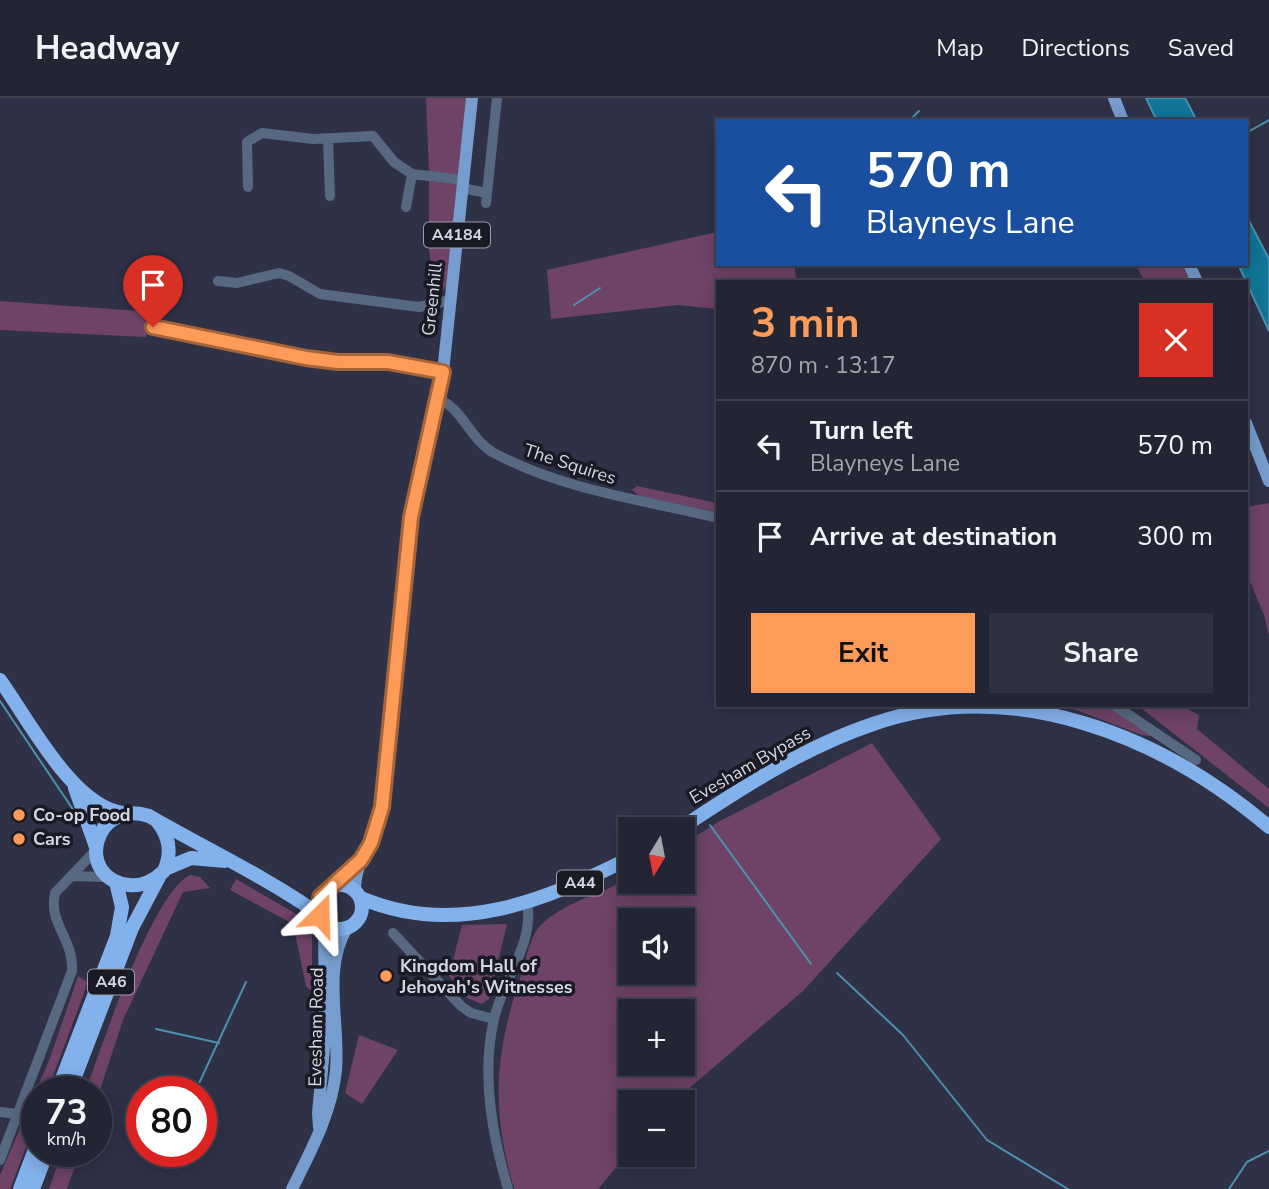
<!DOCTYPE html>
<html lang="en">
<head>
<meta charset="utf-8">
<style>
  :root { --surface:#232535; --page:#2f3141; --text:#f1f3f6; --muted:#a3a5ad; --line:#404250; --accent:#fe9b58 }
  body { margin:0; font-family:"Nunito Sans",sans-serif; background:var(--page); color:var(--text); height:100vh; display:flex; flex-direction:column; font-size:26px; white-space:nowrap }
  * { box-sizing:border-box; margin:0 }
  p { font-size:23px; color:var(--muted) }
  .icon { flex:none; width:38px; height:38px; fill:none; stroke:currentColor; stroke-width:2; stroke-linecap:round; stroke-linejoin:round }
  .map { position:relative; flex:1; overflow:hidden }
  .sheet { position:absolute; left:716px; top:182px; width:532px; height:427px; display:flex; flex-direction:column; background:var(--surface); border-radius:0px; box-shadow:0 4px 18px #0003,0 0 0 2px var(--line) }
  .sheet>* { flex:none }
  .top-card { position:absolute; left:716px; top:21px; width:532px; height:147px; border-radius:0px; box-shadow:0 4px 18px #0003,0 0 0 2px var(--line); background:#1a4fa0; color:#fff; overflow:hidden }
  .needle { width:46px; rotate:190deg }
  .controls { position:absolute; left:618px; top:719px; display:grid; gap:14px }
  .controls a { display:grid; place-items:center; width:77px; height:77px; border-radius:0px; background:var(--surface); box-shadow:0 4px 18px #0003,0 0 0 2px var(--line); font-size:35px }
  .speed { position:absolute; left:21px; top:978px; display:flex; gap:14px; font-size:35px; font-weight:700; text-align:center }
  .speed>* { display:grid; place-content:center; width:91px; height:91px; border-radius:50%; background:var(--surface); box-shadow:0 4px 18px #0003,0 0 0 2px var(--line); line-height:1 }
  .speed small { font-size:18px; font-weight:400 }
  .speed .limit { border:10px solid #d22; background:#fff; color:#111 }
  .pin { position:absolute; display:grid; place-items:center; width:60px; height:60px; color:#fff; margin:-72px -30px; border-radius:50% 50% 50% 0; rotate:-45deg; box-shadow:0 0 7px #0007 }
  .pin .icon { rotate:45deg }
  .me { position:absolute; width:77px; margin:-38px; rotate:22deg; stroke-linejoin:round; filter:drop-shadow(0 0 5px #0008) }
  .turn { display:flex; align-items:center; gap:24px; height:147px; padding:0 35px; font-size:32px }
  .turn .icon { width:91px; height:91px; stroke-width:2.5 }
  .turn b { display:block; font-size:49px; line-height:60px }
  .round { display:grid; place-items:center; flex:none; width:74px; height:74px; border-radius:0px; background:var(--page) }
  .head { display:flex; align-items:center; justify-content:space-between; height:119px; padding:0 35px }
  h1 { font-size:42px; font-weight:700; line-height:52px; color:var(--accent) }
  .cta { display:flex; gap:14px; margin-top:auto; padding:14px 35px }
  .cta a { flex:1; height:80px; border-radius:0px; background:var(--accent); color:#111; font-size:28px; font-weight:700; line-height:80px; text-align:center }
  .cta a+a { background:var(--page); color:var(--text) }
  ul { padding:0; list-style:none }
  li { display:flex; align-items:center; gap:21px; height:91px; padding:0 35px; border-top:2px solid var(--line) }
  li div { flex:1 }
  li b { display:block; font-size:26px }
  li em { font-style:normal }
  header { display:flex; align-items:center; gap:42px; box-sizing:border-box; height:98px; padding:0 35px; background:var(--surface); border-bottom:2px solid var(--line) }
  header strong { font-size:33px }
  nav { display:flex; gap:38px; margin-inline-start:auto; font-size:24px }
  .map>svg:first-child { display:block }
  .green { fill:#6e4366; fill-rule:evenodd }
  .water { fill:#107597; stroke:#4b92ae; stroke-width:2 }
  .lines { fill:none; stroke-linecap:round; stroke-linejoin:round }
  .stream { stroke:#4b92ae; stroke-width:2 }
  .minor { stroke:#566981; stroke-width:10 }
  .major { stroke:#769dcd; stroke-width:12 }
  .highway { stroke:#83b1ec; stroke-width:14 }
  .route-casing { stroke:#a56539; stroke-width:18 }
  .route { stroke:#fe9b58; stroke-width:12 }
  .poi-dot { fill:#fe9b58; stroke:#191a24; stroke-width:2.5 }
  .labels { text-anchor:middle; dominant-baseline:central; stroke-width:7; stroke-linejoin:round; paint-order:stroke }
  .shield { fill:#191a24; stroke:#9d9eab; stroke-width:2 }
  .shield-label { font-size:16px; font-weight:bold; fill:#d6d7e5 }
  .street-label { font-size:18px; fill:#d6d7e5; stroke:#191a24 }
  .poi-label { font-size:18px; font-weight:bold; fill:#d6d7e5; stroke:#191a24; text-anchor:start }
</style>
</head>
<body>
<header>
<strong>Headway</strong>
<nav><a>Map</a><a>Directions</a><a>Saved</a></nav>
</header>
<div class="map">
<svg width="1269" height="1091" viewBox="0 0 1269 1091">
  <rect width="100%" height="100%" fill="#2f3147"/>
  <!-- green -->
  <path class="green" d="M426,0H466L459,77L429,74Z
    M429,83L457,86L447,188L439,196L435,194L429,152Z
    M717,134L718,166H794L797,184H718L717,211L678,207L551,221L547,172Z
    M1135,166H1182L1190,184H1145Z
    M0,203L153,214L146,239L0,232Z
    M637,388L717,405V414L639,398L632,392Z
    M1269,405V537L1264,517L1246,474V409Z
    M1045,607H1106L1157,639L1142,637L1076,612Z
    M1137,607H1179L1199,617L1197,631L1269,691V710Z
    M872,645L941,741L803,893L673,1004H630V1053L598,1091H514C490,1006 495,954 523,871C527,858 531,836 541,827C565,803 602,797 630,779V784H682L683,746L720,723ZM630,822H682V875H630ZM630,914H682V966H630Z
    M190,777L200,779L210,790L183,794L123,922L96,1004V994H85C102,949 151,797 190,777Z
    M236,781L305,821L312,837V894L306,888L293,826L230,792Z
    M507,826L489,901L482,906L467,900L449,878L462,827Z
    M78,878L87,884L83,898L47,994H37V1021L10,1091H0V1077L50,960Z
    M359,937L398,952L362,1006L345,995Z
    M62,1054H80L67,1091H49Z"/>
  <!-- water -->
  <path class="water" d="M1146,0H1185L1197,23H1157Z
    M1246,117L1269,161V233L1238,166H1246Z"/>
  <g class="lines">
    <!-- stream -->
    <path class="stream" d="M909,23L919,13
      M1246,35L1269,22
      M574,207L600,190
      M0,603L76,716
      M710,727L811,866
      M837,875L903,937L987,1042L1068,1091
      M156,931L219,945
      M195,994L246,884
      M170,1069L177,1054
      M1229,1091L1247,1064L1269,1053"/>
    <!-- minor -->
    <path class="minor" d="M328,41L330,98
      M248,89L247,44L262,35L313,41L373,38L394,64L412,76L463,82
      M462,90L487,95
      M486,105L497,0
      M406,109L412,76
      M218,183L237,185L279,175L289,178L320,196L419,209L450,202
      M153,229L306,259L338,264H388L443,274
      M437,301C462,308 469,341 494,355C563,392 643,402 718,420
      M1114,607L1196,662
      M71,778L107,779
      M393,835L461,908L471,915L494,921
      M0,1014L17,1016
      M0,1062L72,873C74,841 48,826 55,795L96,752
      M508,1091C492,1037 481,977 494,921C503,881 535,845 527,804"/>
    <!-- major -->
    <path class="major" d="M1114,0L1123,23
      M1189,166L1197,184
      M1246,325L1269,383
      M330,789L361,762
      M355,792C355,763 375,737 382,709L411,419L443,274L472,0
      M319,1029L318,1015L325,940L324,823
      M292,1091C311,1053 332,1014 336,972C340,925 322,871 347,830"/>
    <!-- highway -->
    <path class="highway" d="M0,582C29,622 73,709 123,715
      M75,690L96,749
      M157,723C170,739 172,755 164,773C155,782 142,789 129,787C74,781 93,700 149,718C206,751 266,779 320,817
      M678,732C740,691 802,650 873,626C1013,577 1162,638 1269,729
      M165,771L191,760L225,763
      M318 809a22 22 0 1 1 44 0a22 22 0 1 1-44 0Z
      M361,800C455,840 544,803 630,760
      M57,994L117,838L122,809L116,784
      M69,994L132,830L159,779
      M20,1091L37,1046
      M33,1091L47,1054"/>
  </g>
  <g class="lines">
    <!-- route casing -->
    <g class="route-casing">
      <path id="route" d="M153,229L306,260L338,264H388L443,274L411,419L382,709L371,745L361,762L320,799V817"/>
    </g>
    <!-- route -->
    <use href="#route" class="route"/>
  </g>
  <!-- markers -->
  <g class="poi-dot">
    <circle cx="19" cy="717" r="7"/>
    <circle cx="19" cy="741" r="7"/>
    <circle cx="386" cy="878" r="7"/>
  </g>
  <g class="labels">
    <!-- shield labels -->
    <g class="shield">
      <rect x="424" y="124.5" width="66" height="25" rx="5"/>
      <rect x="557" y="772.5" width="46" height="25" rx="5"/>
      <rect x="88" y="871.5" width="46" height="25" rx="5"/>
    </g>
    <g class="shield-label">
      <text x="457" y="137">A4184</text>
      <text x="580" y="785">A44</text>
      <text x="111" y="884">A46</text>
    </g>
    <!-- street labels -->
    <g class="street-label">
      <text transform="translate(432 201) rotate(-84)">Greenhill</text>
      <text transform="translate(570 366) rotate(18)">The Squires</text>
      <text transform="translate(750 667) rotate(-30)">Evesham Bypass</text>
      <text transform="translate(316 929) rotate(-89)">Evesham Road</text>
    </g>
    <!-- poi labels -->
    <g class="poi-label">
      <text x="33" y="717">Co-op Food</text>
      <text x="33" y="741">Cars</text>
      <text x="400" y="868">Kingdom Hall of<tspan x="400" dy="21">Jehovah's Witnesses</tspan></text>
    </g>
  </g>
</svg>
<div class="controls">
<a><svg class="needle" viewBox="-14 -14 28 28"><path d="M0-13l5 13h-10z" fill="#e53935"/><path d="M0 13l5-13h-10z" fill="#a3a5ad"/></svg></a>
<a><svg class="icon" aria-label="sound" viewBox="0 0 24 24"><path d="M4 9h4l5-4v14l-5-4H4zM17 9q2 3 0 6"/></svg></a>
<a>+</a>
<a>−</a>
</div>
<div class="speed"><div>73<small>km/h</small></div><div class="limit">80</div></div>
<div class="pin" style="left:153px;top:229px;background:#d93025"><svg class="icon" aria-label="arrive" viewBox="0 0 24 24"><path d="M6 21V4h12l-3 4 3 4H6"/></svg></div>
<svg class="me" style="left:320px;top:817px" viewBox="-20 -20 40 40"><path d="M0-17L14 15 0 8-14 15z" fill="#fe9b58" stroke="#fff" stroke-width="4"/></svg>
<div class="top-card">
<div class="turn"><svg class="icon" aria-label="left" viewBox="0 0 24 24"><path d="M17 20v-9H6M10 6l-5 5 5 5"/></svg><div><b>570 m</b>Blayneys Lane</div></div>
</div>
<section class="sheet">
<div class="head"><div><h1>3 min</h1><p>870 m · 13:17</p></div><a class="round" style="background:#d93025;color:#fff"><svg class="icon" aria-label="close" viewBox="0 0 24 24"><path d="M6 6l12 12M18 6L6 18"/></svg></a></div>
<ul>
<li><svg class="icon" aria-label="left" viewBox="0 0 24 24"><path d="M17 20v-9H6M10 6l-5 5 5 5"/></svg><div><b>Turn left</b><p>Blayneys Lane</p></div><em>570 m</em></li>
<li><svg class="icon" aria-label="arrive" viewBox="0 0 24 24"><path d="M6 21V4h12l-3 4 3 4H6"/></svg><div><b>Arrive at destination</b></div><em>300 m</em></li>
</ul>
<div class="cta"><a>Exit</a><a>Share</a></div>
</section>
</div>
</body>
</html>
